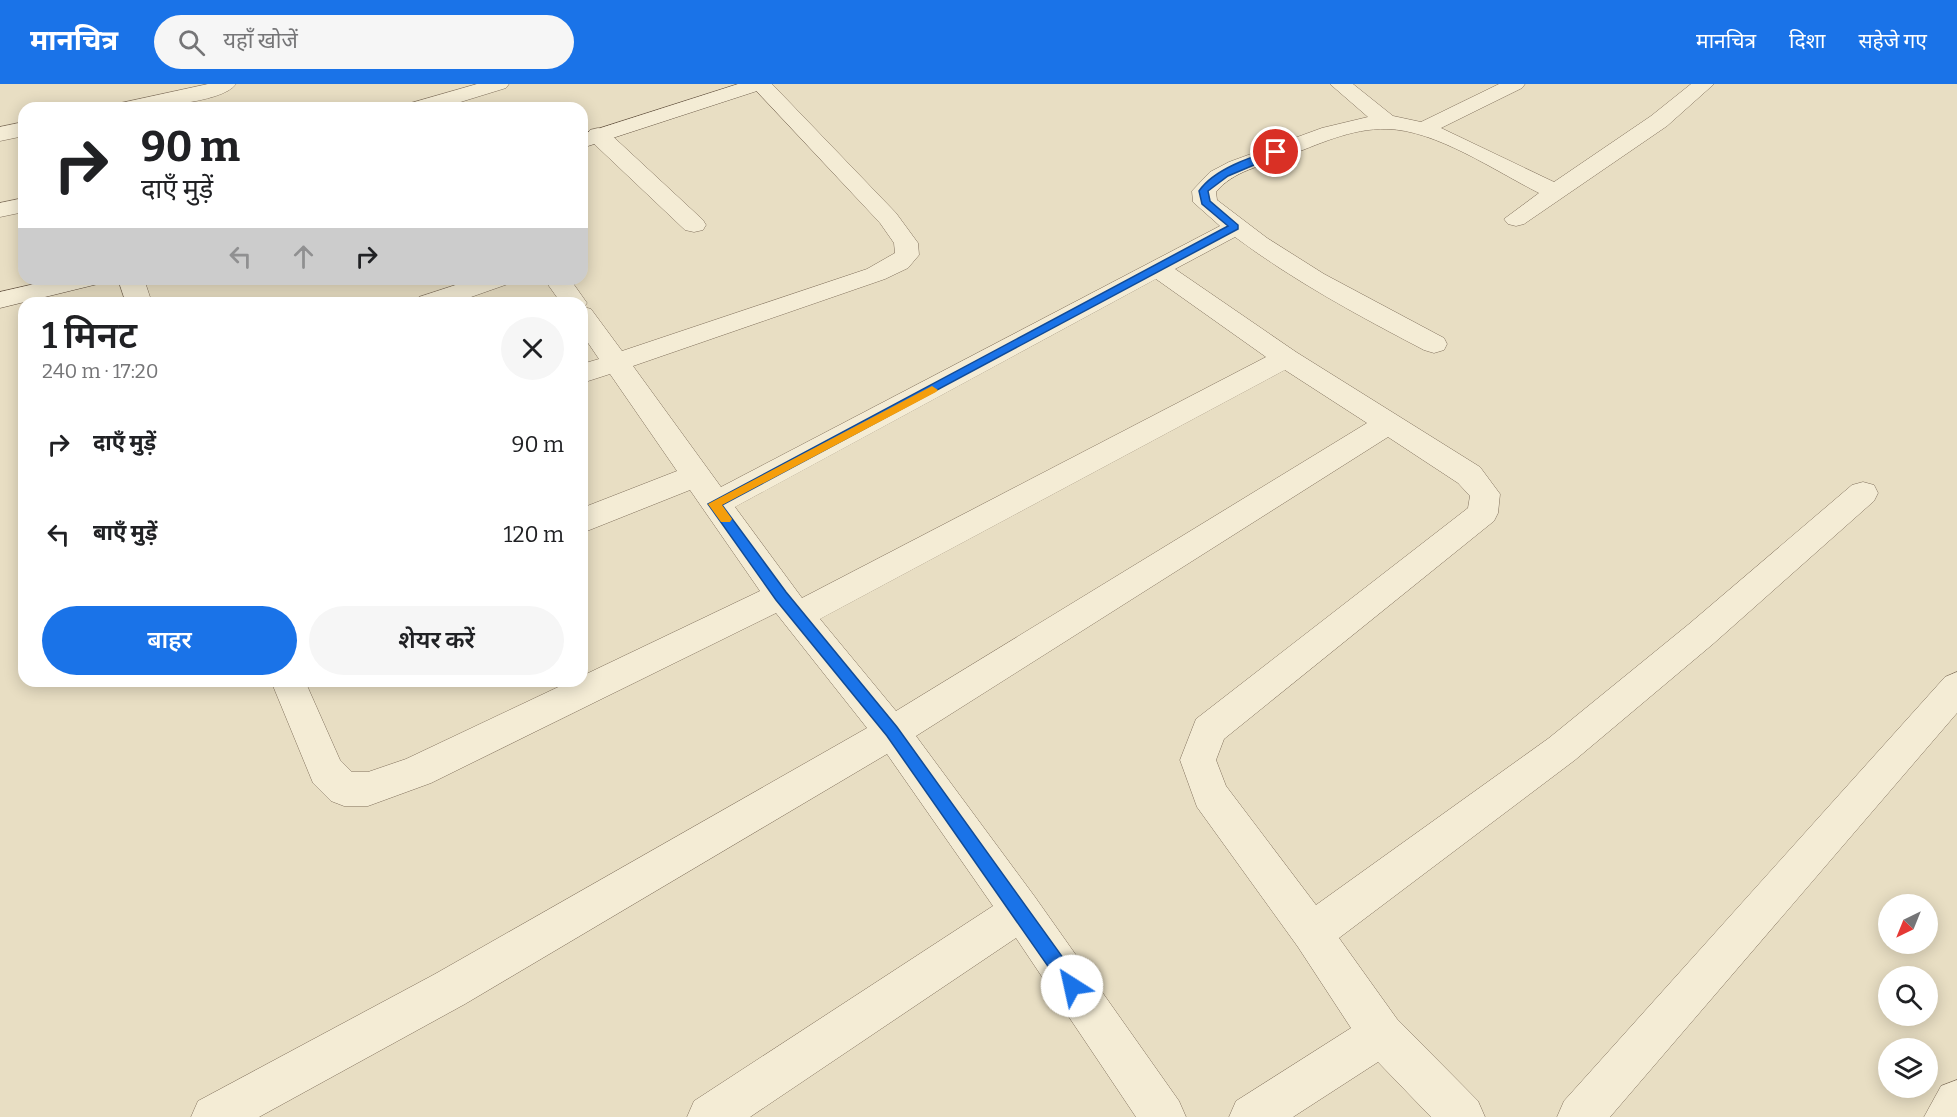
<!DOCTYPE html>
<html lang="hi">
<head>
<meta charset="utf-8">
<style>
  :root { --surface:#fff; --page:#f6f6f6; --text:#202124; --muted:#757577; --accent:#1a73e8 }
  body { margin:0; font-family:Bitter,"Noto Sans Devanagari",serif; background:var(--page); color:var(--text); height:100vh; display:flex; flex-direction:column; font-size:22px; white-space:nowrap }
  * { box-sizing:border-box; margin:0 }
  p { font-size:20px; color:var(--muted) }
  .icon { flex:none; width:33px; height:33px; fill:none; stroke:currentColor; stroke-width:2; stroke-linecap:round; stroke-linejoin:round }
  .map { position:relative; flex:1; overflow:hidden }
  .details { position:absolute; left:18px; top:213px; width:570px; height:390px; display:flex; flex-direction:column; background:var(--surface); border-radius:18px; box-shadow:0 3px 15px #0003 }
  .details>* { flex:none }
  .top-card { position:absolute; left:18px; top:18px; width:570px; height:183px; border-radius:18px; box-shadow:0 3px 15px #0003; background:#fff; color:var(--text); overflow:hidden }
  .needle { width:39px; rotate:223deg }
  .fabs { position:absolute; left:1878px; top:810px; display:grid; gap:12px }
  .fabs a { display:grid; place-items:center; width:60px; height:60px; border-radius:50%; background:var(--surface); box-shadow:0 3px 15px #0003; font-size:30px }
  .pin { position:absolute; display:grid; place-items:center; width:51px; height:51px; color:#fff; margin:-26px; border:3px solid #fff; border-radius:50%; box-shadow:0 2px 6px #0007 }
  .me { position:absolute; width:66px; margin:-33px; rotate:325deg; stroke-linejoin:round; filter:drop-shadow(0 0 4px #0008) }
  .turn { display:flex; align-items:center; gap:21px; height:126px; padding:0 24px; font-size:27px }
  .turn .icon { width:78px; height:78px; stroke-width:2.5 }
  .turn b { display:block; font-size:42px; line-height:51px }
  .lanes { display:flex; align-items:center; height:57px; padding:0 24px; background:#0003; justify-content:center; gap:30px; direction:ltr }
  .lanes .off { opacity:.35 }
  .round { display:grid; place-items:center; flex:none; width:63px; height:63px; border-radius:32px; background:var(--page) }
  .summary { display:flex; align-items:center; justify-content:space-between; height:102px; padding:0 24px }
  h1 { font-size:36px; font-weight:600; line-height:45px }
  .button { display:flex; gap:12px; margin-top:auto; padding:12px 24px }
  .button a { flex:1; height:69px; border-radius:36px; background:var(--accent); color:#fff; font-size:24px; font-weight:600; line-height:69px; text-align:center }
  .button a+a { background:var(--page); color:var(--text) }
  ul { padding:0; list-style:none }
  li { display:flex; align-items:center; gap:18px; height:90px; padding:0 24px }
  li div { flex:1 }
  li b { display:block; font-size:22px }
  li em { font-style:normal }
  header { display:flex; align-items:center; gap:36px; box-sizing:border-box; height:84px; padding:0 30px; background:var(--accent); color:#fff }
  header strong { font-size:28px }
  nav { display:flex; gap:33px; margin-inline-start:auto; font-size:21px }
  .search { width:420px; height:54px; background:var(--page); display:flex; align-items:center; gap:15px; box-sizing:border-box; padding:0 21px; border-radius:33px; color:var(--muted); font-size:22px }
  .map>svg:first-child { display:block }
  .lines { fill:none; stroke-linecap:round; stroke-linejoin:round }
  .street-casing { stroke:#80705c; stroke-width:1 }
  .secondary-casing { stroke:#62513f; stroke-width:1 }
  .street { fill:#f4ecd5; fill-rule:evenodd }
  .secondary { fill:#f4ecd5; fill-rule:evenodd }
  .route { fill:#1a73e8; stroke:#114b97; stroke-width:1.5 }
  .slow { fill:#f59e0b }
</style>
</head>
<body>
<header>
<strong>मानचित्र</strong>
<div class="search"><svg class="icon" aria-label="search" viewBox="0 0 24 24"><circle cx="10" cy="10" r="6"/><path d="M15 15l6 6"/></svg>यहाँ खोजें</div>
<nav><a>मानचित्र</a><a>दिशा</a><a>सहेजे गए</a></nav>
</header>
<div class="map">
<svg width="1957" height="1033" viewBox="0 0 1957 1033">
  <rect width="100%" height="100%" fill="#e8dec3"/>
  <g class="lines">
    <!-- street casing -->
    <g class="street-casing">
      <path id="street" d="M208,0H236C222,20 143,24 118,24L121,19Z
        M477,0H509L506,4L441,24H408L411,19Z
        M750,0H772L896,129L918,159L919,171L908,184L885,195L633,282L721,403L1220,142L1193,118L1192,107L1210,88L1229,78L1322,44L1368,33L1330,0H1353L1393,32L1421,38L1499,0H1525L1522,4L1441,44L1554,98L1651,32L1691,0H1714L1667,42L1524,140L1516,142L1508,140L1504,135L1539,109C1495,87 1436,46 1387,45C1351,44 1317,61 1285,73C1262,82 1233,87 1216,108L1217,116L1267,154L1324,190L1444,254L1447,260L1444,266L1434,269L1424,266C1359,232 1294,197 1235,153L1175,185L1296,268L1480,383L1500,410L1498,429L1494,437L1224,655L1216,676L1226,702L1316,821L1549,654L1689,540L1852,401L1863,398L1874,401L1878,409L1874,417L1713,560L1575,676L1339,854L1397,935L1478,1017L1485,1033H1431L1378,978L1293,1033H1229L1236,1017L1351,944L1298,863L1197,723L1180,676L1196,635L1468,424L1470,412L1458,399L1388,353L916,652L1035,813L1179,1017L1186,1033H1136L1016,854L750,1033H687L694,1017L993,822L887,670L465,920L259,1033H191L198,1017L435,890L867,644L776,529L431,699L368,722H344L331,717L313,699L271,597H305L340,676L352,688H368L406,675L571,597H582V592L760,507L690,406L582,449V424L677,387L610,290L582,299V280L599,275L582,250V219H561L544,195H570L587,219L584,223L591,225L622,267L867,185L895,169L894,159L880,139ZM1156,195L1266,273L802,514L735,423ZM1285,286L1367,339L896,627L820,535Z
        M24,38V52L0,57V43Z
        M598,44L606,46L703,136L706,141L703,146L694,148L685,146L590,56L587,51L590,46Z
        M24,114V128L0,133V119Z
        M118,195H144L152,219H126Z
        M474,195H512L508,200L454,219H415L419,213Z
        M1957,588V629L1610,1033H1557L1564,1017L1945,593Z
        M1957,996V1033H1924L1941,1002Z"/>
    </g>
    <!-- secondary casing -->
    <g class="secondary-casing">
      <path id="secondary" d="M738,0H769L766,4L582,64V50Z
        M56,195H102L98,200L0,224V208Z"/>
    </g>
    <!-- street -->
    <use href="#street" class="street"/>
    <!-- secondary -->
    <use href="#secondary" class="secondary"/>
  </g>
  <!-- route -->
  <path class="route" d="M1276,65L1281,68L1280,70L1228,92L1208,107L1210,117L1238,141V145L722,421L786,508L897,643L1079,896L1081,902L1079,908L1072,911L1066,908L887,652L776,516L708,420L1228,142L1202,120L1199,107C1214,85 1251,73 1276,65Z"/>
  <!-- slow -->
  <path class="slow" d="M932,302L938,306L936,308L722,421L732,435L730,438H721L708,420Z"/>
</svg>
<div class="fabs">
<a><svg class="needle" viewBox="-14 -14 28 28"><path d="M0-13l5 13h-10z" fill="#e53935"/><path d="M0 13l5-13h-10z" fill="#757577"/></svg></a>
<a><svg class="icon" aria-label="search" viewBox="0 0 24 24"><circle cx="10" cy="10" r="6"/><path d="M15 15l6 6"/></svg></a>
<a><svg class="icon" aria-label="layers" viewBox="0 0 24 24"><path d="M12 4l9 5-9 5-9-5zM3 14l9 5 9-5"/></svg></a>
</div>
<div class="pin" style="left:1276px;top:68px;background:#d93025"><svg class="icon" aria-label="arrive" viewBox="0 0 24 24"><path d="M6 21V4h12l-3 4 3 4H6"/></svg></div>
<svg class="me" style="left:1072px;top:902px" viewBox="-20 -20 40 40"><circle r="19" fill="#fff"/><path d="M0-13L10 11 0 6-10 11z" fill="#1a73e8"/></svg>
<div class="top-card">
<div class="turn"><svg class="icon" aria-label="right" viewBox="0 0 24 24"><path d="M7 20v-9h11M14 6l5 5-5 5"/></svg><div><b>90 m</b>दाएँ मुड़ें</div></div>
<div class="lanes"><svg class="icon off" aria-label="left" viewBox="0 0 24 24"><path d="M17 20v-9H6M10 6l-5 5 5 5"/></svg><svg class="icon off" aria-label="ahead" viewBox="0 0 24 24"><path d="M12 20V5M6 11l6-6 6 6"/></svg><svg class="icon" aria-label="right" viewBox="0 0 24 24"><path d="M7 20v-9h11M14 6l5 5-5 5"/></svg></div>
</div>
<section class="details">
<div class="summary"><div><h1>1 मिनट</h1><p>240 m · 17:20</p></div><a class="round"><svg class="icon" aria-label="close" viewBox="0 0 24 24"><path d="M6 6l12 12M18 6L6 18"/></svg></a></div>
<ul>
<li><svg class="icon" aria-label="right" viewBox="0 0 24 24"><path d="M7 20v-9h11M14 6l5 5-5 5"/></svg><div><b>दाएँ मुड़ें</b></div><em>90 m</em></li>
<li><svg class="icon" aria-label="left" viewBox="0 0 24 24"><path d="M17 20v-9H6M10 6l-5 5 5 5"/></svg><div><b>बाएँ मुड़ें</b></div><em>120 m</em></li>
</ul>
<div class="button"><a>बाहर</a><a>शेयर करें</a></div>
</section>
</div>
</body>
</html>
